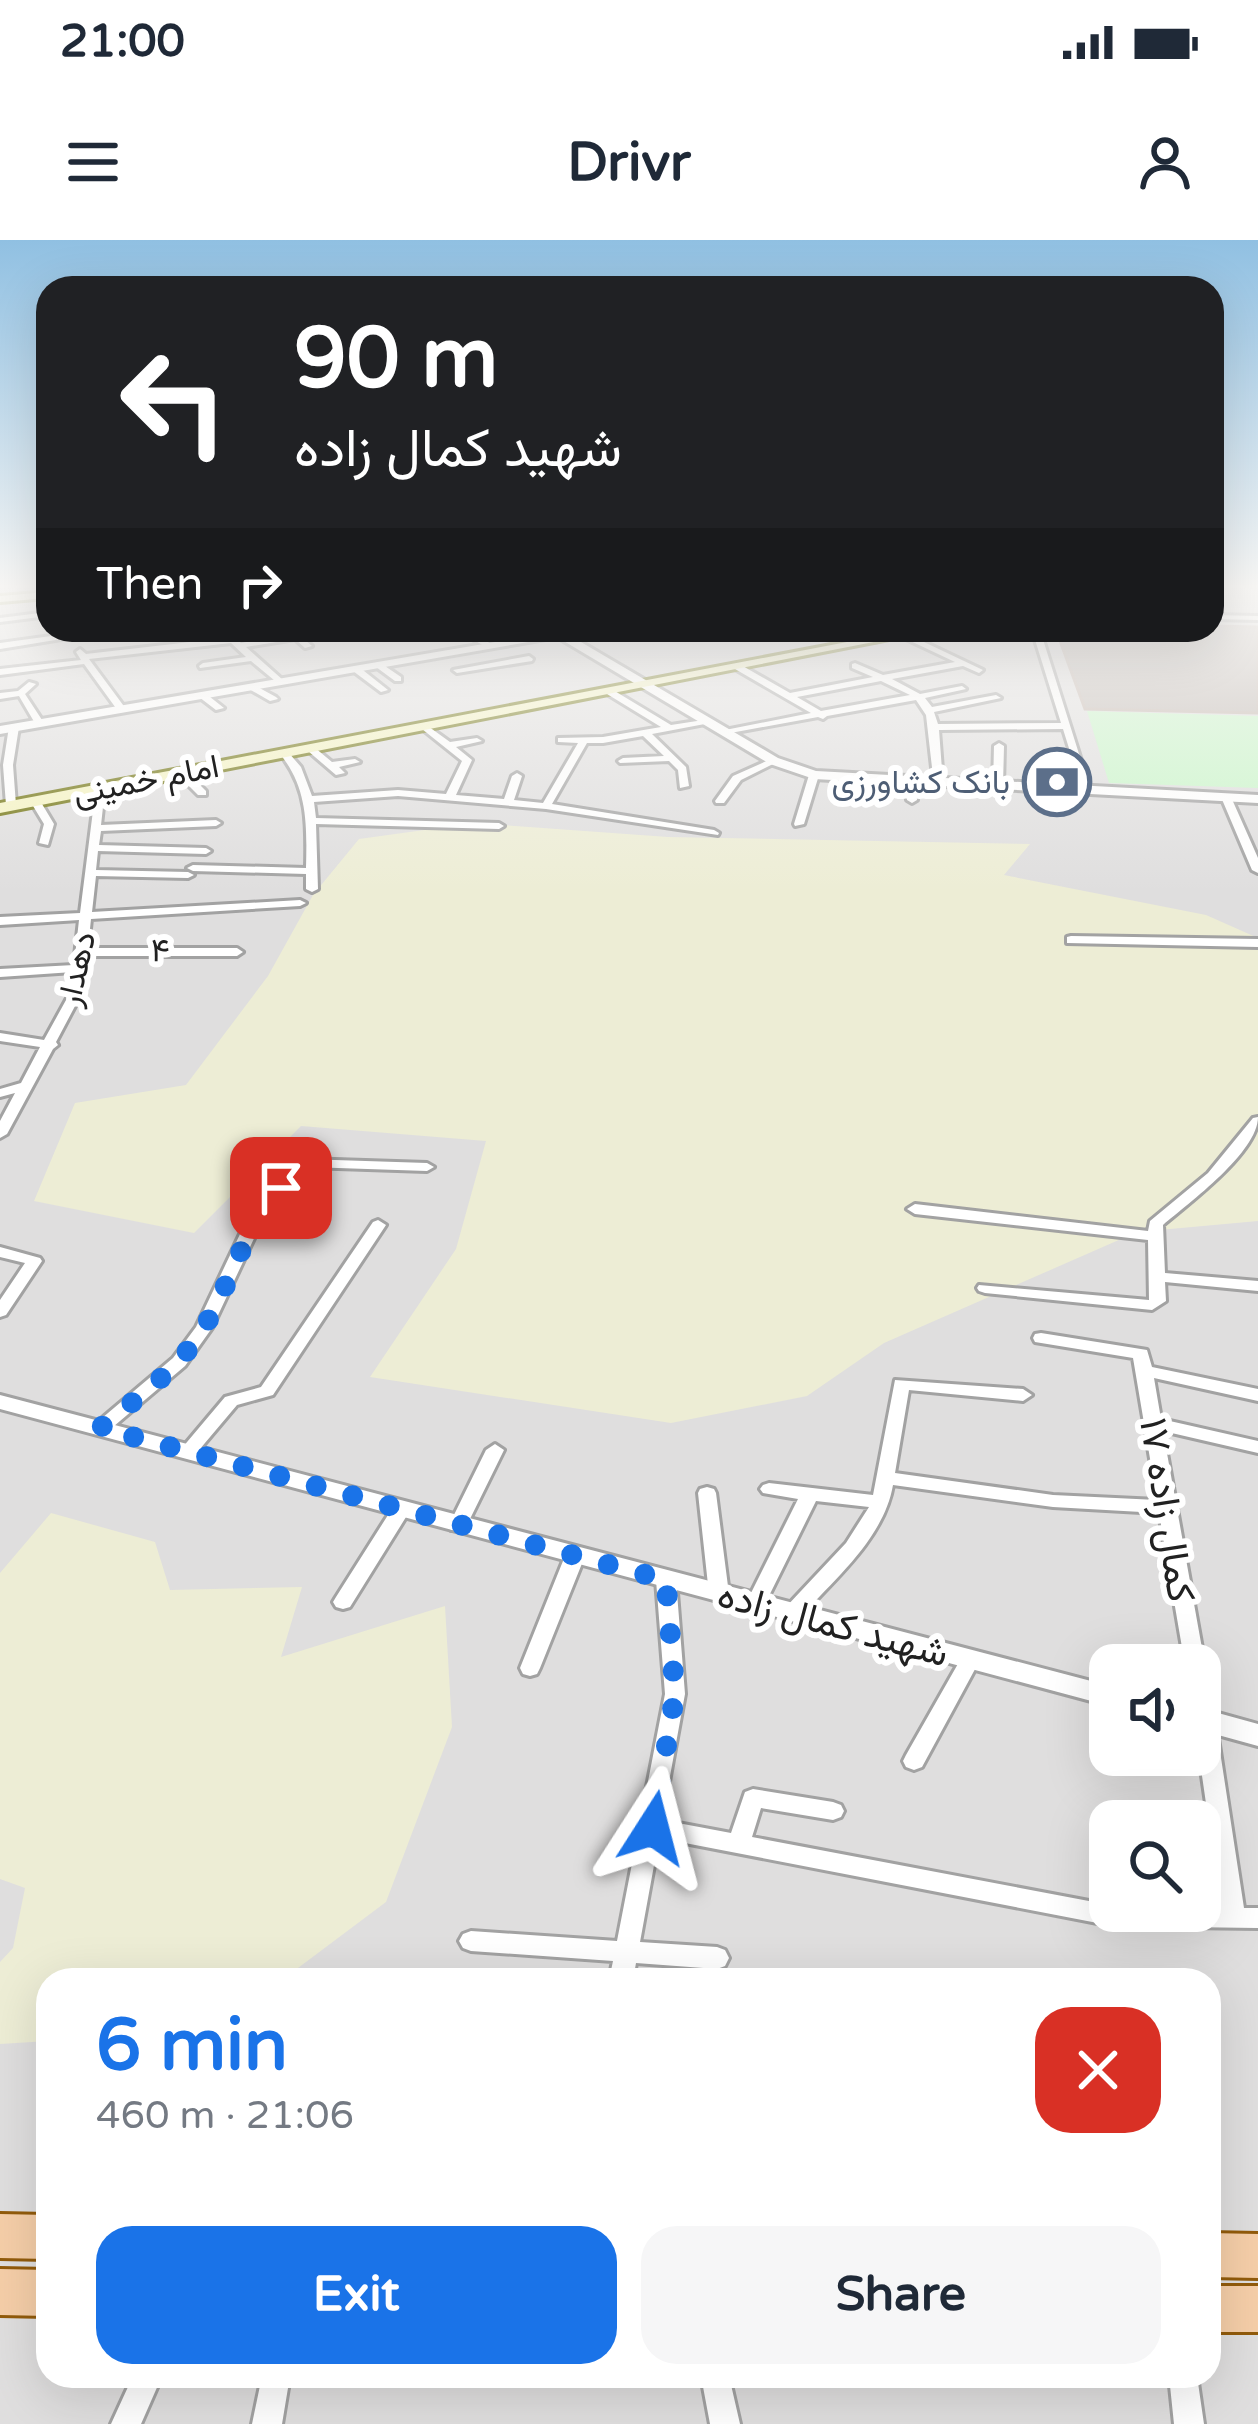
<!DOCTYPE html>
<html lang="en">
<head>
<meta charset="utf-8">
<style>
  :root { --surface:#fff; --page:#f6f6f7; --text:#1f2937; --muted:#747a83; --accent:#1a73e8 }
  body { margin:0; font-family:"Varela Round",Vazirmatn,sans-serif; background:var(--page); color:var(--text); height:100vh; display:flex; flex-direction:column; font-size:45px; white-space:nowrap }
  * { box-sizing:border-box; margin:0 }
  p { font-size:39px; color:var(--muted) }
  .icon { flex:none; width:66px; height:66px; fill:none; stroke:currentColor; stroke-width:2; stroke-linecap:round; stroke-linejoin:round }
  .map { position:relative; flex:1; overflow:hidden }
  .side { position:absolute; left:36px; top:1728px; width:1185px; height:420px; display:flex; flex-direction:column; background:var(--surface); border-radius:36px; box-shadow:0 12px 48px #0002 }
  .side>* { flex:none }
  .guide { position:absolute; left:36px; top:36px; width:1188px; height:366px; border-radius:36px; box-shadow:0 12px 48px #0002; background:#202124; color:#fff; overflow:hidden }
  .fabs { position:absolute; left:1089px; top:1404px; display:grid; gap:24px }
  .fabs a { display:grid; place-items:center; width:132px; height:132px; border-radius:24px; background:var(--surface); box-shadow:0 12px 48px #0002; font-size:60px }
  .pin { position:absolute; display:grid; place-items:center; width:102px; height:102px; color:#fff; margin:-51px; border-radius:24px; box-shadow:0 6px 18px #0006 }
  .me { position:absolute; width:132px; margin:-66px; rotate:9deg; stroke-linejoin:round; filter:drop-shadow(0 0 9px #0008) }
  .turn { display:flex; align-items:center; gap:42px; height:252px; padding:0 60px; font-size:54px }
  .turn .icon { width:156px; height:156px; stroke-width:2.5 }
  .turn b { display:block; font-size:84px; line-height:102px }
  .then { display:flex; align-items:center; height:114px; padding:0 60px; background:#0003; gap:24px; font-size:45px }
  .round { display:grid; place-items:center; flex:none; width:126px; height:126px; border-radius:36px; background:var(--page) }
  .headline { display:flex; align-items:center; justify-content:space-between; height:204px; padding:0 60px }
  h1 { font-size:72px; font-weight:800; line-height:90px; color:var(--accent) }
  .button { display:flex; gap:24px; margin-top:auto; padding:24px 60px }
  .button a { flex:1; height:138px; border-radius:36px; background:var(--accent); color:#fff; font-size:48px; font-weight:800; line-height:138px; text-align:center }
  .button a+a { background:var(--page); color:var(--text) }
  .status { display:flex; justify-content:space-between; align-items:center; height:84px; padding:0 60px; background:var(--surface); direction:ltr }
  .status svg { height:33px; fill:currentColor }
  header { display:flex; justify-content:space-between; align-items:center; height:156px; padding:0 60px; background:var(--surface); font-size:54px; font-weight:800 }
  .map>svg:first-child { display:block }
  .residential { fill:#dfdede; fill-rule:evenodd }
  .farmland { fill:#ededd5 }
  .park { fill:#c9f6c9 }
  .building { fill:#beb6b1; stroke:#c1b3ab; stroke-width:3 }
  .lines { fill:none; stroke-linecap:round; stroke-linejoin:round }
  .minor-casing { stroke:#a2a2a2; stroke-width:6 }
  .tertiary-casing { stroke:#a2a2a2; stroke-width:6 }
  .secondary-casing { stroke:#6f720d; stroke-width:6 }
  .primary-casing { stroke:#925b0b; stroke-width:6 }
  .minor { fill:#fff; fill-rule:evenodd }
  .tertiary { fill:#fff; fill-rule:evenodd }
  .secondary { fill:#f5f4c1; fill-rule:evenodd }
  .primary { fill:#f5cea8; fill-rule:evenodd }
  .route { stroke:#1a73e8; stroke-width:21; stroke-dasharray:0 37.8 }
  .labels { text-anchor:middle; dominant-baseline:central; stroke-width:12; stroke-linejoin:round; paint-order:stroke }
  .far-street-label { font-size:33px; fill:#212121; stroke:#fff }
  .far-service-label { font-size:33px; fill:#4e5e75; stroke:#fff; text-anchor:end }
  .street-label { font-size:39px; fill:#212121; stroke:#fff }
</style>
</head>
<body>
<div class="status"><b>21:00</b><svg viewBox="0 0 49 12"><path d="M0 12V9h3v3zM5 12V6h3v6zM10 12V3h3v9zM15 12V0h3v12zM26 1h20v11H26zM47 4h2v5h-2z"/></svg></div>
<header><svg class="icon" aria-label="menu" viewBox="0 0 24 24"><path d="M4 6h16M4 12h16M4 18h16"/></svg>Drivr<svg class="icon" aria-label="person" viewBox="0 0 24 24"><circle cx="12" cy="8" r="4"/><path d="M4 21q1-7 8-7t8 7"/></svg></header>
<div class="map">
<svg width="1258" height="2184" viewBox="0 0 1258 2184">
  <rect width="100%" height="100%" fill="#f0ede8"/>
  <!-- residential -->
  <path class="residential" d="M0,347H48V390H1212V347H1258V2184H0ZM1110,1425H1200V1515H1110ZM1110,1581H1200V1671H1110ZM48,1740H1209V2136H48Z"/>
  <!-- farmland -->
  <path class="farmland" d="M475,583L668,597L1030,604L1004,635L1206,675L1258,698V981L1137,992L884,1103L807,1156L671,1183L370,1137L456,1009L486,901L301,886L194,993L34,961L75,863L186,845L268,736L313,655L359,599Z
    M51,1273L155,1302L170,1350L302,1347L281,1417L445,1366L452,1487L386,1662L282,1740H48V1801L0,1804V1722L13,1708L25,1648L0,1639V1333Z"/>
  <!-- park -->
  <path class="park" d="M1087,471L1258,476V548L1109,543Z"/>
  <!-- building -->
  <path class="building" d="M1212,386L1258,387V473L1085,469L1056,390Z"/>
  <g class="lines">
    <!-- minor casing -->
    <g class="minor-casing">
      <path id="minor" d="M48,372V376L0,382V378Z
        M1212,375L1258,376V380L1212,379Z
        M95,390H117L0,409V403Z
        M217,390H226L241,403L297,393L312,406L305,408L295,399L246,407L283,440L284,442L280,445L251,421L200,428L199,426L203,423L246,417L231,403L89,419L126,469L121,472L118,471L84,424L0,435V429L81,420L76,412L80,409L86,414L225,398Z
        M456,390H466L495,406L488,408Z
        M853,390H863L881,400L874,402Z
        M1032,390H1040L1091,552L1082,550L1063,489L939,490L943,543L934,545L926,475L916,460L827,476L823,479L818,477L725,494L720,491L811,473L735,429V425H741L790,453L873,437L852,428V424L855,423L883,435L955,422L902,397L905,393L983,430L979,433L963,426L892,439L920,454L962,446L966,449L925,458L932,467L996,455L1001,458L934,472L938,484L1061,483ZM881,441L910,455L821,471L797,457Z
        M529,416L533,419L532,421L457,433L453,430Z
        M379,422L401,437V441H395L376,427V423Z
        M353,427H359L388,450L381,452L353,431Z
        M29,442L36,444L25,454L44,483L42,485H36L19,456L0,459V453L18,451Z
        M252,444L276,457L278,459L270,461L249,449V445Z
        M607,450H613L671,485L710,479V483L652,494L686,527L689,546L680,548L678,530L669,521L620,523L618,521L623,518L664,516L643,496L603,503H587L552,564L714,590L719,593L718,595L546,569L398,556L314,562L316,578L499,583L504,586L499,589L316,584L318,649L312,652L306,649V634L193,631L187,628L193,625L306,628C307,586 308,548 280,514L282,512H288L301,527L312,556L398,550L446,554L462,521L422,489V485L425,484L450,502L477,498L482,501L456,507L472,520L456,555L504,559L512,536L517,533L522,536L514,560L543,563L578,503L558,502V498L603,497L661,487L607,454Z
        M199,453H205L224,468L216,470L199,457Z
        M14,484L19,487L13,525L16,565L11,568L6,565L3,525L9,487Z
        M999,503L1004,506L1003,546L998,549L993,546L994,506Z
        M308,507H314L332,522L355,519L360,522L339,527L345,533L336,535L308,511Z
        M771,519L779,521L741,540L724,563H716L715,561L733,536Z
        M178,531H186L206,551V555H198L178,535Z
        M814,532L819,535L804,584L795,586L794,584L809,535Z
        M910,539L915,542L917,560L912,563L907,560L905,542Z
        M96,547L105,549L101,585L216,580L221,583L216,586L101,591L99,605L206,608L211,611L206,614L98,611L96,630L188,632L194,635L188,638L96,636L92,672L300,660L306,663L300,666L91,679L88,708H237L243,712L237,716H87L83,751L56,802L58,805L53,809L7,894L0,898V881L15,853L0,857V849L21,843L40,807L0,801V793L44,800L71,751L73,732L0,737V729L74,725L79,680L0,685V677L80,673Z
        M1226,554L1231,557L1258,618V633L1252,630L1221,557Z
        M31,559H39L54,584L48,605L39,603L44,584L30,561Z
        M1071,696L1258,699V707L1067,703V697Z
        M1258,877C1258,912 1189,963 1163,985L1165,1033L1258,1041V1051L1165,1042L1166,1061L1152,1070L985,1053L979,1051L977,1048L979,1045L1149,1060L1148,1000L915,974L907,969L915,964L1148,991L1150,981L1208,933L1253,878Z
        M304,919L427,923L434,927L427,931L308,927L265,975L212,1088L185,1126L107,1192H95L92,1188L95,1184L173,1118L196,1087L250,973L299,920Z
        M378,980L386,985L273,1155L237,1165L194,1216H182L179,1212L182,1208L225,1157L261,1147L373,982Z
        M0,1007L40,1018L42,1021L6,1075L0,1077V1060L25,1023L0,1017Z
        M1041,1093L1147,1110L1152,1127L1258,1149V1161L1154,1138L1161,1179L1258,1201V1213L1163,1191L1205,1425L1202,1430L1200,1431V1425H1185L1159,1273L1053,1267L893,1245C884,1298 834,1340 799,1378L792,1380L785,1378L782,1373L785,1368L846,1303L869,1267L816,1261L763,1368L756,1370L749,1368L746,1363L798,1259L763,1253L760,1249L763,1245L769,1243L873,1255L895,1140L1023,1149L1032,1155L1023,1161L909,1150L895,1233L1053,1255L1157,1260L1133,1118L1035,1102L1033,1098L1035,1094Z
        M495,1204L504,1210L467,1285L465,1290H451L449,1285L486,1210Z
        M707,1247L714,1249L716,1253L729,1354L726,1359L719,1361L712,1359L709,1354L698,1253L700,1249Z
        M402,1263L409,1264L411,1269L350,1367L343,1369L336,1367L333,1362L336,1357L395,1264Z
        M575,1309L582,1311L585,1316L540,1428L537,1434L530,1436L523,1434L520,1428L565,1316L568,1311Z
        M666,1333L673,1335L676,1340L685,1454L662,1580L731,1593L745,1552L753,1549L833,1562L841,1565L844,1571L841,1577L833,1580L761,1568L752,1597L1110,1665V1671H1200V1667H1221L1199,1515L1200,1438L1207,1440L1210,1446L1244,1668H1258V1688L1113,1686L659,1598L640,1702L717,1707L725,1710L729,1718L725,1726L717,1729L636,1723L633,1740H609L613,1721L471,1711L463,1708L459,1701L463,1694L471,1691L617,1701L665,1454L656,1340L659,1335Z
        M970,1412L977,1415L980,1420L922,1527L914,1530L906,1527L903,1521L906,1515L963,1415Z
        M133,2136H162L141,2184H111Z
        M262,2136H290L282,2184H252Z
        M701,2136H729L740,2184H710Z
        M1169,2136H1197L1204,2184H1174Z"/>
    </g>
    <!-- tertiary casing -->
    <g class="tertiary-casing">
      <path id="tertiary" d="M547,390H587L569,395L778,518L816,531L1258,555V563L814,539L770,524L557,397L0,494V486L549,393Z
        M0,1155L1110,1446V1466L0,1169Z
        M1200,1468L1258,1484V1506L1200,1490Z"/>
    </g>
    <!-- secondary casing -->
    <g class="secondary-casing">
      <path id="secondary" d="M48,352V358L0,362V356Z
        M910,390H935L0,573V563Z"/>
    </g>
    <!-- primary casing -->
    <g class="primary-casing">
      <path id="primary" d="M0,1974L48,1975V2019L0,2018Z
        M1209,1993L1258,1994V2038L1209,2037Z
        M0,2029L48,2030V2076L0,2075Z
        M1209,2046H1258V2092H1209Z"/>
    </g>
    <!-- minor -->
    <use href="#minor" class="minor"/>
    <!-- tertiary -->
    <use href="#tertiary" class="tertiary"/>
    <!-- secondary -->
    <use href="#secondary" class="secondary"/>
    <!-- primary -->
    <use href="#primary" class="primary"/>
  </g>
  <!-- sky -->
  <linearGradient id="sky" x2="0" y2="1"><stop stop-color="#90c0e2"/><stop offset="0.53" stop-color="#f8f7f5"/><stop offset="1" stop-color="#f8f7f5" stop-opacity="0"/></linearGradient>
  <rect width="1258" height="653" fill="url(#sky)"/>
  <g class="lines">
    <!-- route -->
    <path class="route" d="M281,948C243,989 232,1042 203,1089C178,1130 137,1158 100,1188L666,1340L675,1454L653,1588"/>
  </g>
  <!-- icons -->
  <defs>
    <g id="bank-ring" transform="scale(3.45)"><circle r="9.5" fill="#fff" stroke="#5c6f8a" stroke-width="1.5"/><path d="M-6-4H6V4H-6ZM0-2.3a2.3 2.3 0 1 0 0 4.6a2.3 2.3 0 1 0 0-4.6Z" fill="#5c6f8a"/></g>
  </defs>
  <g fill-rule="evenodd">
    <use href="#bank-ring" x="1057" y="542"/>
  </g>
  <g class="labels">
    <!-- far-street labels -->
    <g class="far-street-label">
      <text transform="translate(146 540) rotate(-11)">امام خمینی</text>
      <text transform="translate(160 711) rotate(1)">۴</text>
      <text transform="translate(77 729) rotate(-77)">دهدار</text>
    </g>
    <!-- far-service labels -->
    <g class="far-service-label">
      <text x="1010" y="542">بانک کشاورزی</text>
    </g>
    <!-- street labels -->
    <g class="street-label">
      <text transform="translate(1167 1270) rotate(81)">کمال زاده ۱۷</text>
      <text transform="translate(833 1384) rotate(15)">شهید کمال زاده</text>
    </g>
  </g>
</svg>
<div class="fabs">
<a><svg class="icon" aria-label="sound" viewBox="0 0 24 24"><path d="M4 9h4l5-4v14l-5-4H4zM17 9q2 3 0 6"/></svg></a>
<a><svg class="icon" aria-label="search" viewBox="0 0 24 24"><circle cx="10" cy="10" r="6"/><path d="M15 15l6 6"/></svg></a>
</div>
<div class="pin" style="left:281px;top:948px;background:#d93025"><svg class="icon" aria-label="arrive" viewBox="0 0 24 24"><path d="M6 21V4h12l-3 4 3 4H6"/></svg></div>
<svg class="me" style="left:653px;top:1588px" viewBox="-20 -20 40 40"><path d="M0-17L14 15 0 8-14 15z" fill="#1a73e8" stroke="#fff" stroke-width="4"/></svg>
<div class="guide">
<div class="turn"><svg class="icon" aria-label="left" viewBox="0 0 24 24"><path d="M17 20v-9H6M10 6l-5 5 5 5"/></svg><div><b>90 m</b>شهید کمال زاده</div></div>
<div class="then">Then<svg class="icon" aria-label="right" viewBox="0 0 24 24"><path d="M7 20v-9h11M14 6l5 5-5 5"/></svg></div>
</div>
<section class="side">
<div class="headline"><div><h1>6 min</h1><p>460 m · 21:06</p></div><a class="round" style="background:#d93025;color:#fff"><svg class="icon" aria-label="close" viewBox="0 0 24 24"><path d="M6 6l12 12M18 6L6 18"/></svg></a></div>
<div class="button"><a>Exit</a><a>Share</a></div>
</section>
</div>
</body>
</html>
